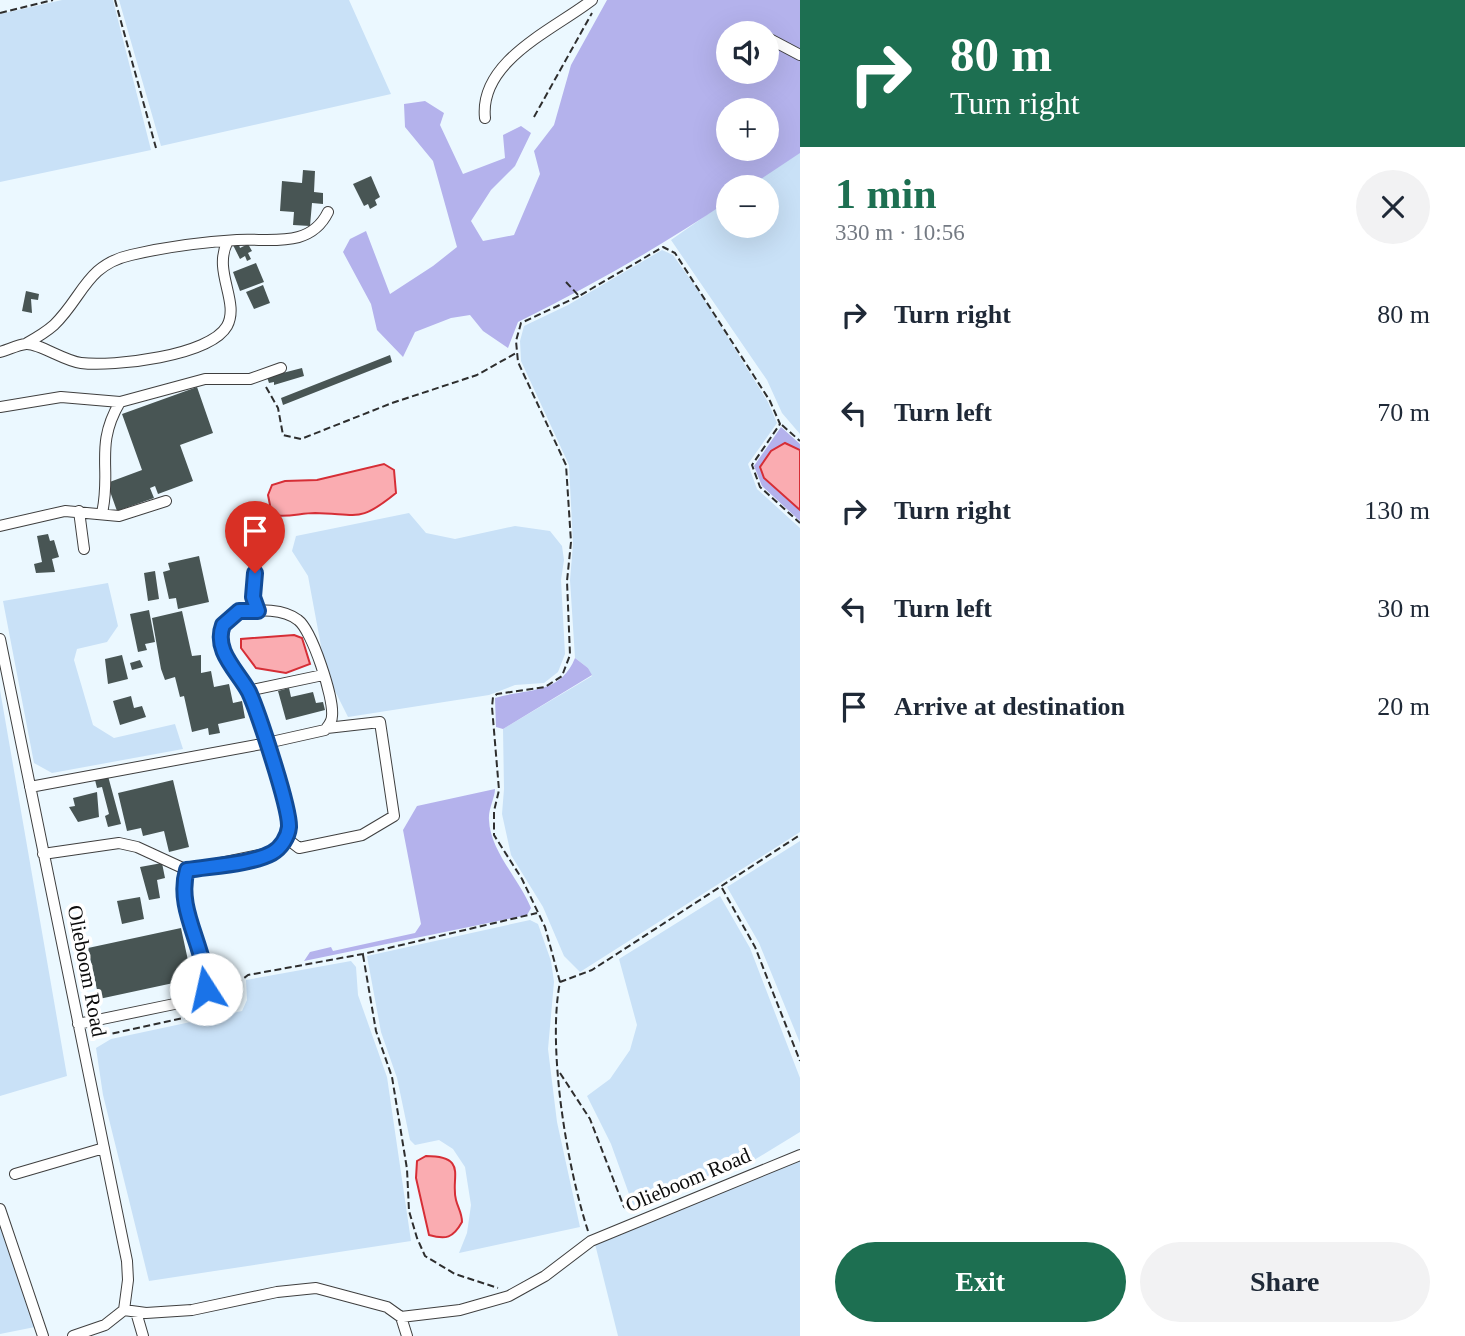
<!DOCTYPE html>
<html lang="en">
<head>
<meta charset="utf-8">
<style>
  :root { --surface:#fff; --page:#f2f2f3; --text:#1f2937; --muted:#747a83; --accent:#1d6f51 }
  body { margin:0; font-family:Georgia,serif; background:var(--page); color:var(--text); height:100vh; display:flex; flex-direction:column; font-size:26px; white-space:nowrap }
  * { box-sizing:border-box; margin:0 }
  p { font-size:23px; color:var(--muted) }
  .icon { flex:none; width:38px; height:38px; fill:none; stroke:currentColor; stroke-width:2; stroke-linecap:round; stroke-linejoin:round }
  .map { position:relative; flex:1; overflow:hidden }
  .side { display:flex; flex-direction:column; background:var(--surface); width:665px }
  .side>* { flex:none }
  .guide { background:#1d6f51; color:#fff; overflow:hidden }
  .tools { position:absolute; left:716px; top:21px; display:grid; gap:14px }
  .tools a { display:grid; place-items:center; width:63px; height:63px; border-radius:50%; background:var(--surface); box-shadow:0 7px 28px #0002; font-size:35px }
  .pin { position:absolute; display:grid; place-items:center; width:60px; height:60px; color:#fff; margin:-72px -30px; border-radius:50% 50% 50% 0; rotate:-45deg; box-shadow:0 0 7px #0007 }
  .pin .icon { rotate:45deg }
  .me { position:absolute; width:77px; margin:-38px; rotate:350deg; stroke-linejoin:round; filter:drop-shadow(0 0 5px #0008) }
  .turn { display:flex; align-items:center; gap:24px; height:147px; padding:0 35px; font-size:32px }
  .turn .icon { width:91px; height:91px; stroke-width:2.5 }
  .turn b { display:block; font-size:49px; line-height:60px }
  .round { display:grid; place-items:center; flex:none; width:74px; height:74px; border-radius:37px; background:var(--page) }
  .overview { display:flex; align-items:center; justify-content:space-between; height:119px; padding:0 35px }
  h1 { font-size:42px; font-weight:600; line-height:52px; color:var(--accent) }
  .action { display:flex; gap:14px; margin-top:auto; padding:14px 35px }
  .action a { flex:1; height:80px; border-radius:42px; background:var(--accent); color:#fff; font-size:28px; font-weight:600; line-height:80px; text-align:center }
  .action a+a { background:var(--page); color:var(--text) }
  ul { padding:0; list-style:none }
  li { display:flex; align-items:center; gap:21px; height:98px; padding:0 35px }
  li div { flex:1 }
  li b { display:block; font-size:26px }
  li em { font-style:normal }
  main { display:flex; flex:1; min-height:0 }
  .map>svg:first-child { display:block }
  .farmland { fill:#c9e1f7 }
  .green { fill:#b4b2ec; fill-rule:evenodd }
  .water { fill:#faacb1; stroke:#d62e36; stroke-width:2 }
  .building { fill:#485554 }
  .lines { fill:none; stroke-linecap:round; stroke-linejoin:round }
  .minor-casing { stroke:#3f3f3f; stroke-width:12 }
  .path { stroke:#2e2e2e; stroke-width:2; stroke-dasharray:7 3.5; stroke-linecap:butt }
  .minor { stroke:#fff; stroke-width:10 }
  .route-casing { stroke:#114b97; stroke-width:18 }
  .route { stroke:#1a73e8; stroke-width:12 }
  .labels { text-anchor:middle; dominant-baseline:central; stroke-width:7; stroke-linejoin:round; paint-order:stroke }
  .street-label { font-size:21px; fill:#0c0c0c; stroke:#fff }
</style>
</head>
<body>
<main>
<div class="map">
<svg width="800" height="1336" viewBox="0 0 800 1336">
  <rect width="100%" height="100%" fill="#ebf8ff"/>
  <!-- farmland -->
  <path class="farmland" d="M62,0H113L151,150L0,182V14Z
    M119,0H349L391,94L161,146Z
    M800,152V434L782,413L767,380L671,240L728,200V226H766V187H747Z
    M662,250L673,255L700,293L768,402L777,423L748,464L757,489L800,528V832L580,972L564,956L543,907L511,855L502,814L504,789L503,729L592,676L588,668L575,658L570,580L573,544L569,465L521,361L520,341L524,326L568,305Z
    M409,513L426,533L455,539L515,526L550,531L562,546L564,560L561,580L565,654L558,672L544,683L515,685L489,695L348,717L326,673L308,576L292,551L296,536Z
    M108,583L118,626L107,642L77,649L74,660L93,725L114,738L175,724L183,749L52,773L34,763L3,601Z
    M0,690L67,1076L0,1096Z
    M800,841V1043L759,943L727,887Z
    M720,896L750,948L800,1078V1132L754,1160L633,1205L611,1144L587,1096L610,1079L630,1050L637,1025L619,959Z
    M530,920L538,924L551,961L554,982L548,1049L557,1122L580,1227L459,1253L467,1233L471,1205L465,1167L453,1149L439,1140L415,1145L410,1140L397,1078L381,1032L367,956Z
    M351,961L356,967L358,995L387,1077L411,1241L149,1281L103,1095L96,1048L111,1039L242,1011L247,1000L246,980Z
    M800,1159V1336H618L595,1244Z
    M0,1224L35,1327L0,1334Z"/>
  <!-- green -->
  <path class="green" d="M607,0H800V153L749,187H728V201C660,247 591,286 518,322L508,348L483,331L470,315L451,318L415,332L403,357L377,330L371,304L343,252L350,239L366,231L390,294L433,266L457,247L433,161L405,127L404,104L425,101L444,113L440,125L463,174L505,158L503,135L521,126L531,133L515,166L491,190L471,221L483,241L514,235L540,174L534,151L554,125L571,65ZM728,33H766V72H728ZM728,110H766V149H728Z
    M781,427L800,444V521L762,486L754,466Z
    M575,658L588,668L592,675L503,729L496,727L495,698C528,688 560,695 575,658Z
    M495,789C495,798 488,809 489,820C490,851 520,880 531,908L527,915L304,961L310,952L331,947L333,951L415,933L421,924L403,830L417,806Z"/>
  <!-- water -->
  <path class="water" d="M785,443L800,450V510L764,478L760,467L771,451Z
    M384,464L394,470L396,493C359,523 359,514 315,513C300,513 288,518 272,515L268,495L272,485L285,481L317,480Z
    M294,635L302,638L310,664L286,673L256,668L241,648V639Z
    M426,1156C469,1156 450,1178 456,1200C458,1208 462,1213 462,1222C453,1238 446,1240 429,1235L416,1178L417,1161Z"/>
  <!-- building -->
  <path class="building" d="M303,170L315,171L314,192L323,193V204L312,203L310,226L293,225L294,212L280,211L282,181L302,183Z
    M371,176L380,197L375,200L377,205L370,209L368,204L364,206L353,184Z
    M238,242L240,248L248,244L252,251L248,253L251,259L247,261L245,256L240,259L233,245Z
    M256,263L264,282L240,291L233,272Z
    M263,285L270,303L254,309L246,292Z
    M26,291L39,294L38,300L31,299L32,313L22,311Z
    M390,355L392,362L283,405L281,398Z
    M302,368L304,376L274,385V382L269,383L267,377Z
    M197,387L213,433L180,445L193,481L158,494L155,486L150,488L154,498L117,511L107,483L142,470L122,414Z
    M48,534L50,541L54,540L59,557L52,559L55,572L36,573L34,564L42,562L37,536Z
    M199,556L209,602L178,609L176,598L169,599L163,572L170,570L168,563Z
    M155,571L159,599L148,601L144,573Z
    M149,610L155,642L145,644L147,650L138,652L130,614Z
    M182,611L192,656L201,655V673L211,671L214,687L229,684L233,703L242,701L245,718L218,724L220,733L209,735L208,728L192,732L184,696L180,697L175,677L165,680L161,669L152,618Z
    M122,655L128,679L108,684L105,659Z
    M140,660L143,667L132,670L130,663Z
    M289,688L291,697L313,692L316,703L323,702L325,710L286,720L278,691Z
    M131,696L134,708L142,706L146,717L120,725L113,701Z
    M108,776L121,824L108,827L105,816L109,814L102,787L97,788L95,780Z
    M173,780L189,847L169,852L164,831L143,836L141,828L127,831L118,793Z
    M97,792L99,817L78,822L69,807L75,806L73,798Z
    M162,863L165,878L157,880L160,898L149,900L140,867Z
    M140,897L144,919L122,924L117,901Z
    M181,928L192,979L99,999L88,948Z"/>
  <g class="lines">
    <!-- minor casing -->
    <g class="minor-casing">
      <path id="minor" d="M766,37L800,55
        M485,118C479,61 553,30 592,0
        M27,343C36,338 46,332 54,325C83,297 86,265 131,255C165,247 203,242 237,240C270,238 310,249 328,212
        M0,352C8,350 17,345 26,344C39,343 64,361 81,363C113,367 210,356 227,326C240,302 213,272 227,243
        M0,407L61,397L120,402L205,379H250L281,368
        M79,511L84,549
        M102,513C112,469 94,446 120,402
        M0,526L65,511L119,516L166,501
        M255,573L253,597L258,611
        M239,611C257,610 283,608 298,620C312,630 334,698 332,716C332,722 328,726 325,730L267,743C261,726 257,706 248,690C236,670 214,650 223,625Z
        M0,639L127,1261L128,1280L124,1310L105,1325L73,1336
        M248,691L323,675
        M30,787L267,743C276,776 304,824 274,852L187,870C175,908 218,969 203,994L184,1002L78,1024
        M286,838L299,848L362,835L394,816L380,722L327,728
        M43,854L119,843L137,847L187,870
        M15,1174L104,1148
        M0,1209L43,1336
        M124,1310L146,1313L192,1310L277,1292L316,1288L387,1307L401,1317L407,1336
        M136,1312L143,1336
        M401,1317L460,1310L509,1296L545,1276L591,1241L800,1155"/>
    </g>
    <!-- path -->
    <path class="path" d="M115,0L156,148
      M0,13L53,0
      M534,117L592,13
      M566,282L579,296L663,247L675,253L770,401L780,424L752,465L760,487L800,523
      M266,387L278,408L283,435L301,439L392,403L477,375L516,353
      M782,425L800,441
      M722,888L755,947L800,1061
      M363,955L376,1031L392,1077L407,1169L409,1211L417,1238L425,1256L455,1274L498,1288
      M560,982L545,927L522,879L494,835V811L499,790L492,707L493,697L497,694L545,687L562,676L570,655L567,581L571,542L566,465L518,362L516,341L521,323L579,296
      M92,1038L234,1007L239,999V982L248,975L363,954L537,913
      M560,1073L590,1119L624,1207L632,1212
      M588,1231C567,1167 547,1048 560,982L592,970L800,835"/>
    <!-- minor -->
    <use href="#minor" class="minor"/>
  </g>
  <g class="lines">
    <!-- route casing -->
    <g class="route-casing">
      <path id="route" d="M206,989C207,948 175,910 187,870C211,866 252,864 272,853C281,848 288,837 289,827C290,808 258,712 249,692C238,671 213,651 223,625L239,611H258L253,597L255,573"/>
    </g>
    <!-- route -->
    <use href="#route" class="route"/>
  </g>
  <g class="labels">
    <!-- street labels -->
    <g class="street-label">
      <text transform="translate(87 971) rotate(79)">Olieboom Road</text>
      <text transform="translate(688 1180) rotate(-23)">Olieboom Road</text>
    </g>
  </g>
</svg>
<div class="tools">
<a><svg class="icon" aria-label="sound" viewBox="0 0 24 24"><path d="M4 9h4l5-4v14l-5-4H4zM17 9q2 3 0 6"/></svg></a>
<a>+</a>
<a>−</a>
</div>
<div class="pin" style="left:255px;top:573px;background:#d93025"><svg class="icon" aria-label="arrive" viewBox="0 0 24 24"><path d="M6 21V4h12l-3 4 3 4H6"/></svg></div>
<svg class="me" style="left:206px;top:989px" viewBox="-20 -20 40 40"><circle r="19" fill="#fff"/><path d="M0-13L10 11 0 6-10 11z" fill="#1a73e8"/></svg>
</div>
<section class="side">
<div class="guide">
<div class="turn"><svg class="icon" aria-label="right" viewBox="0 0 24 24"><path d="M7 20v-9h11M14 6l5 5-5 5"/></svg><div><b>80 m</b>Turn right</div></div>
</div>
<div class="overview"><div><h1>1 min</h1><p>330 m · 10:56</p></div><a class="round"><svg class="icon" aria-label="close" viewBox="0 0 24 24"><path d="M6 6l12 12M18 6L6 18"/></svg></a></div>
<ul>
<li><svg class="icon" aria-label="right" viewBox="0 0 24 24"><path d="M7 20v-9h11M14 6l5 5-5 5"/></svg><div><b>Turn right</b></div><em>80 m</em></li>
<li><svg class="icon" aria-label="left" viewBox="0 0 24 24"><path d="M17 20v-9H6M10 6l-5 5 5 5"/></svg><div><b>Turn left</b></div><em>70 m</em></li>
<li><svg class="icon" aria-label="right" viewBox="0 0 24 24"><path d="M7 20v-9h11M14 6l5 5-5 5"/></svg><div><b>Turn right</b></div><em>130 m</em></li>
<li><svg class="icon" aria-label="left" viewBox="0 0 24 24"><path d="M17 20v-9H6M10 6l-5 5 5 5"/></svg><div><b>Turn left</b></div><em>30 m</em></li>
<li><svg class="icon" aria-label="arrive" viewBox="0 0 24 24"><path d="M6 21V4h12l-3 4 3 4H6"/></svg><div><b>Arrive at destination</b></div><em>20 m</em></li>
</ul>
<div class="action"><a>Exit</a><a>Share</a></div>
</section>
</main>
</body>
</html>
